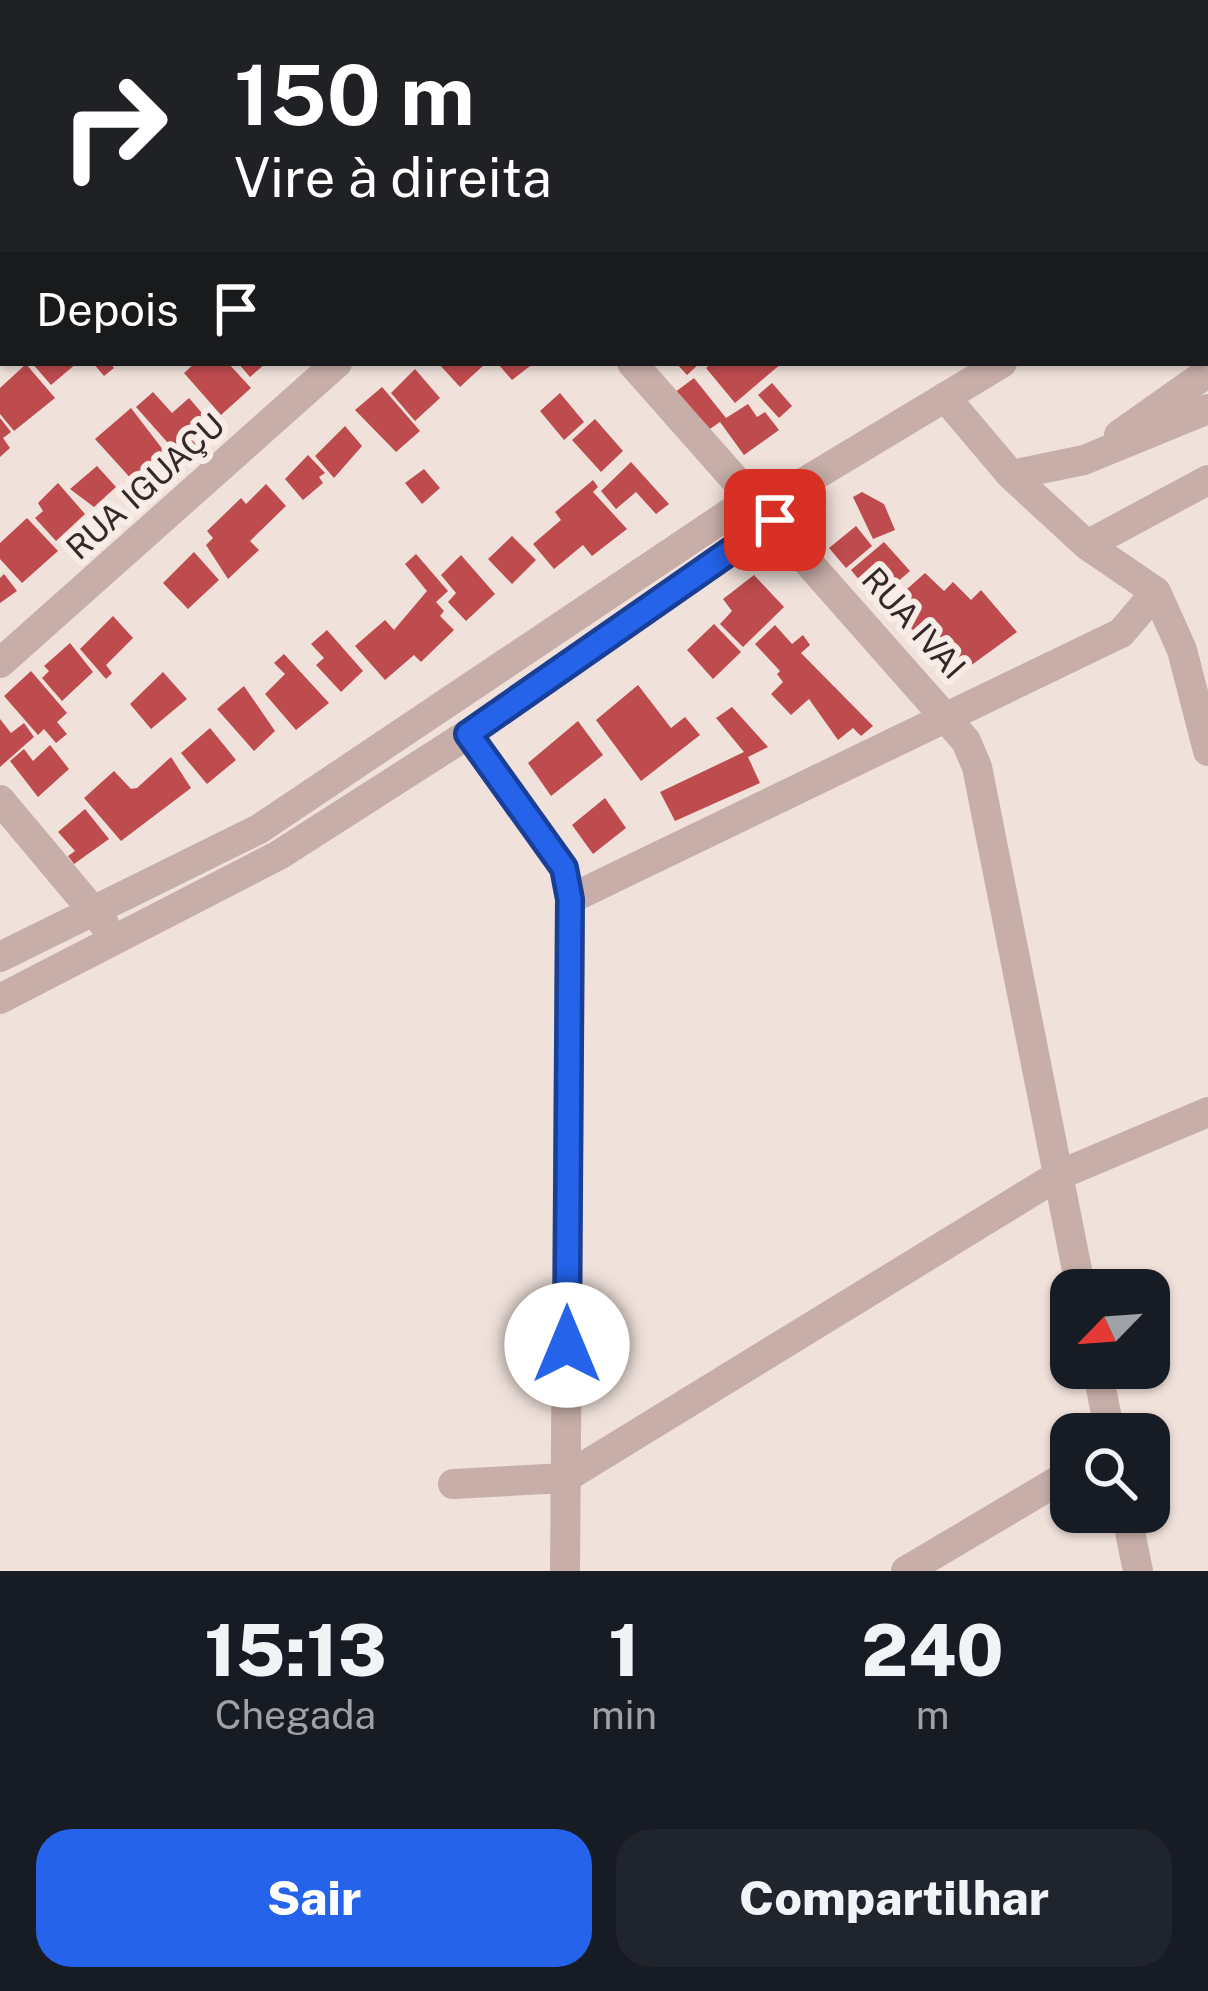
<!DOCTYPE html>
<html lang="pt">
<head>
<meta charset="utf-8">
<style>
  :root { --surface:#171b24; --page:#20242c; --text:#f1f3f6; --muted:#9ea1a6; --accent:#2563eb }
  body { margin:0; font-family:"Public Sans",sans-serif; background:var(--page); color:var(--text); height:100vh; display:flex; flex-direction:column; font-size:45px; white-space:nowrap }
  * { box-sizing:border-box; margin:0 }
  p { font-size:39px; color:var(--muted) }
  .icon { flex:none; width:66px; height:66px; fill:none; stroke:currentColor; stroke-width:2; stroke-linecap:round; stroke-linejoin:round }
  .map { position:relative; height:1571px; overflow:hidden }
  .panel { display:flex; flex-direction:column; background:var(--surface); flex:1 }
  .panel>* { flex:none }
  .top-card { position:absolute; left:0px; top:0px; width:1209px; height:366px; box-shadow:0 3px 9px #0004; background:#202124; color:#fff; overflow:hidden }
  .needle { width:78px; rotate:245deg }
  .buttons { position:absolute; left:1050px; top:1269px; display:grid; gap:24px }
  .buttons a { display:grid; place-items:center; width:120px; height:120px; border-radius:24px; background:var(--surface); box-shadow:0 3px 9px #0004; font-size:60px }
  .pin { position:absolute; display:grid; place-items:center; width:102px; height:102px; color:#fff; margin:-51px; border-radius:24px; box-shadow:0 6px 18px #0006 }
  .me { position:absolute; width:132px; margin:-66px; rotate:0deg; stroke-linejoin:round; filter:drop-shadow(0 0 9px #0008) }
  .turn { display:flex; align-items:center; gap:42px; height:252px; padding:0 36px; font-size:54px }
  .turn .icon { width:156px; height:156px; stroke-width:2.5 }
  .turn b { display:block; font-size:84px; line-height:102px }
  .then { display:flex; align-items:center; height:114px; padding:0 36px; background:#0003; gap:24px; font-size:45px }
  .eta { display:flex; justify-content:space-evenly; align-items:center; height:204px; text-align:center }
  .eta b { font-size:72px; font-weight:800; line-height:84px }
  .action { display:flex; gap:24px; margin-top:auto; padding:24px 36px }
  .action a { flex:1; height:138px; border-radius:36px; background:var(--accent); color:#fff; font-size:48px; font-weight:800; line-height:138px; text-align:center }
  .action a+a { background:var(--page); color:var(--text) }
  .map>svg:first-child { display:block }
  .building { fill:#be4b4e }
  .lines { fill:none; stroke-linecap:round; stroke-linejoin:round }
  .minor { stroke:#c7aea8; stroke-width:30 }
  .route-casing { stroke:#184099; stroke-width:30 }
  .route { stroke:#2563eb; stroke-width:21 }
  .labels { text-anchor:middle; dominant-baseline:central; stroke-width:12; stroke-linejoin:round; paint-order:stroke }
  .street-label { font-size:33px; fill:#352828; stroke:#f8ece7 }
</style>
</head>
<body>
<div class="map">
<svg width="1208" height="1571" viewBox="0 0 1208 1571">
  <rect width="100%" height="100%" fill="#f0e1db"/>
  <!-- building -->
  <path class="building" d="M32,363H77L51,385Z
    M93,363H110L114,368L104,376Z
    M195,363H228L251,388L221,415L184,373Z
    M238,363H266L250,377Z
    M438,363H486L460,387Z
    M497,363H534L512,380Z
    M676,363H700L687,375Z
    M712,363H782L735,403L706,368Z
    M26,364L55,398L14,431L0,414V388Z
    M415,369L440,398L415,421L391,393Z
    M694,378L726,418L748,404L757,417L765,412L779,430L744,455L720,422L701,435L670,396Z
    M772,383L792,406L779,418L758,395Z
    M382,387L420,431L396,452L355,410Z
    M153,392L172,413L189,398L207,419L191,439L199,447L184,461L136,407Z
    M560,393L584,422L564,440L540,411Z
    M131,408L167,455L135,483L95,439Z
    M0,418L11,432L3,438L10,448L0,457Z
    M595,419L623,451L601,472L572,440Z
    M345,426L362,446L334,478L315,456Z
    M308,455L325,473L319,477L323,483L303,500L285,479Z
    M631,462L669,504L656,514L636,492L616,509L601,491Z
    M97,466L116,487L94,507L70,489Z
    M424,469L440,488L422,504L405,483Z
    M593,480L598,487L593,492L627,529L592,556L583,545L554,569L533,544L561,520L555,512Z
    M58,483L85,514L56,541L35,518L43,511L38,503Z
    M266,484L286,506L250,541L259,550L228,579L206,545L213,538L207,531L241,498L246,504Z
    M862,492L884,504L895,530L873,539L853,497Z
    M27,518L58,551L22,583L0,559V543Z
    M856,526L872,546L846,568L829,548Z
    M512,536L536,560L512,584L488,559Z
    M884,542L910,571L876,600L851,570Z
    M194,552L219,580L188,609L163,583Z
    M416,554L448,591L436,602L444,611L440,616L454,630L421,662L414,655L385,680L355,646L385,620L394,630L427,591L405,564Z
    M461,555L495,594L466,621L448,602L456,593L441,575Z
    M925,573L944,591L953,582L971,600L981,590L1017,632L955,677L884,598L892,592L897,598Z
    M4,574L17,591L0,603V578Z
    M754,575L784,607L743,647L720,624L732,611L723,599Z
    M113,616L133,638L106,665L112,673L106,679L80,649Z
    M714,624L741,652L713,679L687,650Z
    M775,625L792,644L803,635L810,645L801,653L873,726L861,736L853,728L838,740L809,699L791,715L771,694L783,682L777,674L780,671L755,644Z
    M327,630L363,671L341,692L316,665L324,658L311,644Z
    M70,643L93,672L62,701L42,678L49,671L44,666Z
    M284,654L329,703L296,730L265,694L285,674L274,663Z
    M31,671L67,713L57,722L67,734L56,743L44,729L38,735L4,696Z
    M163,672L187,699L151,729L130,704Z
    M638,685L671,728L685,717L700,735L641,781L596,720Z
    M244,686L275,731L254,751L217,709Z
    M732,707L768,747L748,757L760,783L675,821L660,792L744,752L716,718Z
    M0,719L11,733L24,723L34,737L0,767Z
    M578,721L603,755L551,796L528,763Z
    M210,728L236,760L207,784L181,753Z
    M50,745L69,769L38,797L10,761L24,749L33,761Z
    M171,757L191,788L121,841L84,798L114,771L131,789L137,788Z
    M605,798L626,828L593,854L572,825Z
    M85,809L109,839L74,864L68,856L75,851L58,832Z"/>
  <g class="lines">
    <!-- minor -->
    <path class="minor" d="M306,0L309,3
      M524,0L527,3
      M355,3L358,0
      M745,3L749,0
      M0,320L3,317
      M632,363L966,741L977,767L1081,1290
      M945,397L1011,475L1087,545L1156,592L1182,650L1208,751
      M1119,435L1208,372
      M1011,475L1084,460L1208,409
      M1087,545L1208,480
      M0,663L337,363
      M468,734L564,868L570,899L565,1571
      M0,800L104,924
      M570,899L1121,633L1156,592
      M0,957L259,829L754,497L801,484L1002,363
      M0,999L279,855L468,734L775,520L785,506
      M1097,1368L1110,1434
      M453,1484L565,1478L1059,1175L1208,1112
      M1126,1512L1138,1571
      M906,1571L1071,1473"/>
  </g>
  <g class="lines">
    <!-- route casing -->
    <g class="route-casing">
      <path id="route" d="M567,1345L570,899L564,868L468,734L775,520"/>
    </g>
    <!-- route -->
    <use href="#route" class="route"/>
  </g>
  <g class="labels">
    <!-- street labels -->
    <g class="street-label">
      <text transform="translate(145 486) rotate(-42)">RUA IGUAÇU</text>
      <text transform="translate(914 623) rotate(48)">RUA IVAI</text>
    </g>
  </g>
</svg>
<div class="buttons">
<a><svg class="needle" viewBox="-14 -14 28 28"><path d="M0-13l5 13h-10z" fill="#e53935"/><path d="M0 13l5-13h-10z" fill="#9ea1a6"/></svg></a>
<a><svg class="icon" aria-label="search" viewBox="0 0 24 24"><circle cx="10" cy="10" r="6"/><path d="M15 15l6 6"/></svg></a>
</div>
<div class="pin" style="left:775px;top:520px;background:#d93025"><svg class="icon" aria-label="arrive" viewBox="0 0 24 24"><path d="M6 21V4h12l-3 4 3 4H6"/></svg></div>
<svg class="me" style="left:567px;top:1345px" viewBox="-20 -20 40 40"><circle r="19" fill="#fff"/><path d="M0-13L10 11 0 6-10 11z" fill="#2563eb"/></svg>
<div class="top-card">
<div class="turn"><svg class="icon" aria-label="right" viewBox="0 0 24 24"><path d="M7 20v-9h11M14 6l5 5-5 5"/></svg><div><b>150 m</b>Vire à direita</div></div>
<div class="then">Depois<svg class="icon" aria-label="arrive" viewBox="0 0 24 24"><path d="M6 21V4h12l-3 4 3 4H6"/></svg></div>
</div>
</div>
<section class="panel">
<div class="eta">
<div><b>15:13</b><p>Chegada</p></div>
<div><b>1</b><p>min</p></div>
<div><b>240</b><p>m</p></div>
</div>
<div class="action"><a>Sair</a><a>Compartilhar</a></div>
</section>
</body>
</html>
